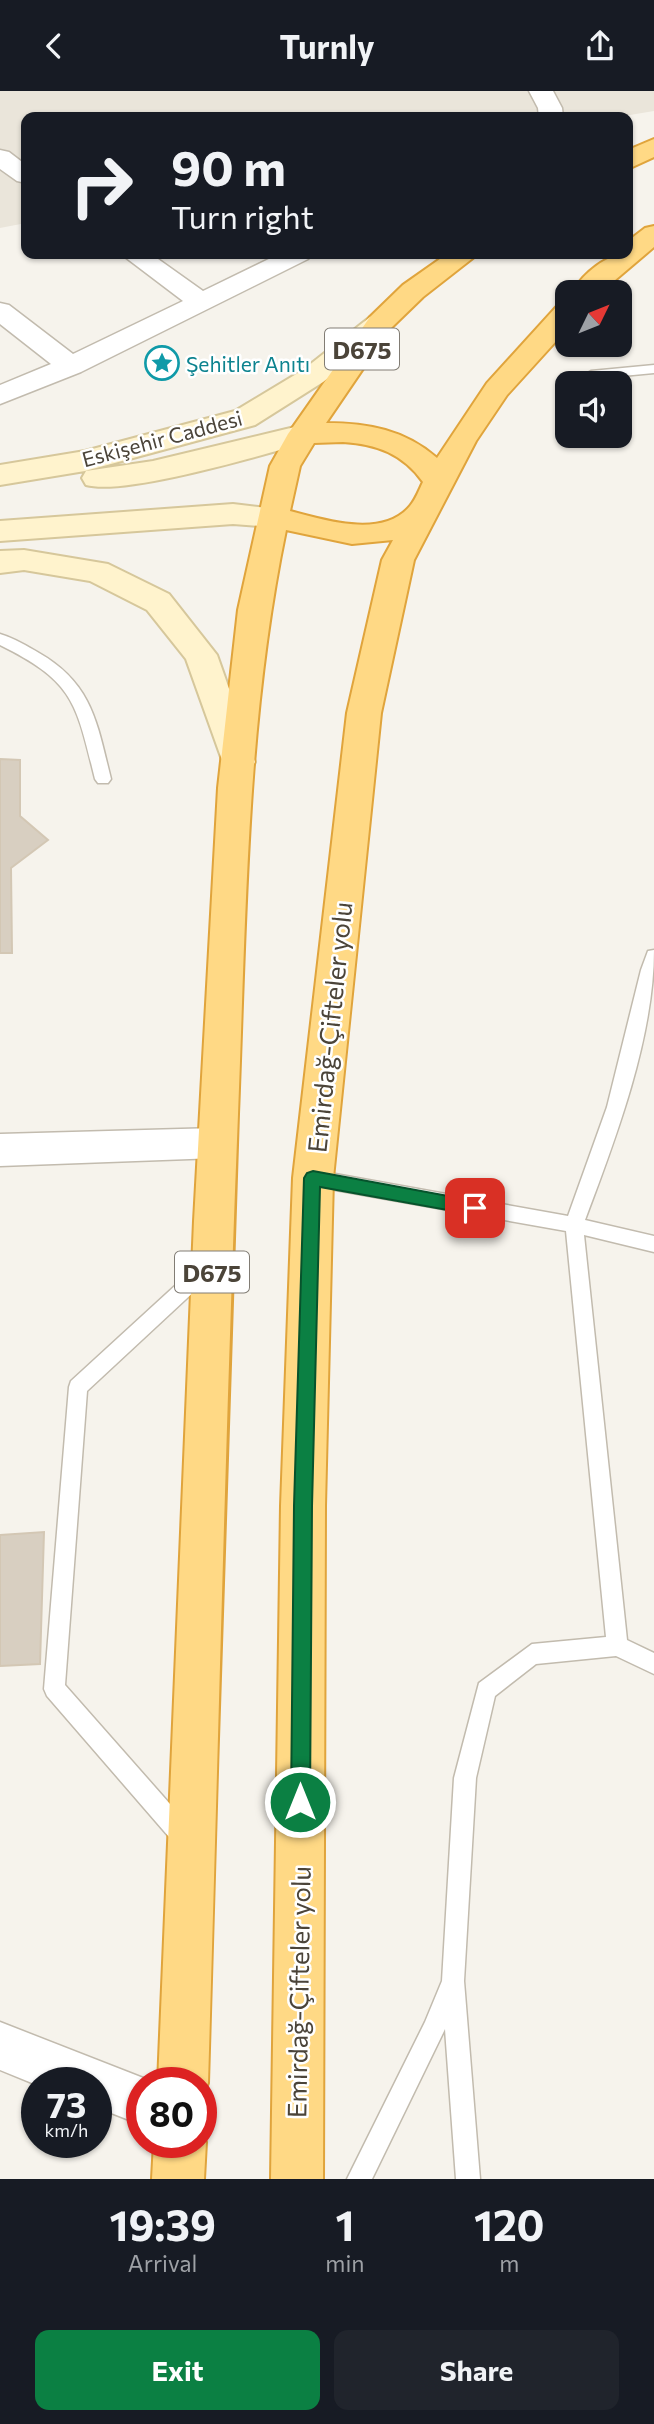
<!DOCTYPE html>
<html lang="en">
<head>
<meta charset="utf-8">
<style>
  :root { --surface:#171b24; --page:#20242c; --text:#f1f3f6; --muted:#9ea1a6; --accent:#0b8043 }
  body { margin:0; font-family:Commissioner,sans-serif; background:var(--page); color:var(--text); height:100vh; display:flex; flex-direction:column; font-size:26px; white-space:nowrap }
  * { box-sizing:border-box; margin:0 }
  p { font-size:23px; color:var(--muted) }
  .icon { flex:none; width:38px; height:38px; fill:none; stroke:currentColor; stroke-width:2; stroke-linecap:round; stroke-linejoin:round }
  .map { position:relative; height:2088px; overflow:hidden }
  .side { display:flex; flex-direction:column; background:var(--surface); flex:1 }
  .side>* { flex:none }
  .guide { position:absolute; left:21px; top:21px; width:612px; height:147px; border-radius:14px; box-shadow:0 2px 5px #0004; background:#171b24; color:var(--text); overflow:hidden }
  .needle { width:46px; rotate:47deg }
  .buttons { position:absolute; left:555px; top:189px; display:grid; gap:14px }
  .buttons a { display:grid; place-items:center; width:77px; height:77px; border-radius:14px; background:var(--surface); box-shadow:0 2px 5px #0004; font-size:35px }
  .speed { position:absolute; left:21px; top:1976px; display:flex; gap:14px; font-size:35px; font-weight:700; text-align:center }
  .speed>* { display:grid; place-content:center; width:91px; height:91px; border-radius:50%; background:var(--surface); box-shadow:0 2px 5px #0004; line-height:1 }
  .speed small { font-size:18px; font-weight:400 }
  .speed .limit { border:10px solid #d22; background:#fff; color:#111 }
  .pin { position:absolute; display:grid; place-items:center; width:60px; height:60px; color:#fff; margin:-30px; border-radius:14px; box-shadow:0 4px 10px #0006 }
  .me { position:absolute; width:77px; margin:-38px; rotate:0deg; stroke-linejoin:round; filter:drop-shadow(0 0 5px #0008) }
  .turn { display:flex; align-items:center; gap:24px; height:147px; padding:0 35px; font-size:32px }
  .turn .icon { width:91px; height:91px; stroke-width:2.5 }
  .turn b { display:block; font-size:49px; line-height:60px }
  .eta { display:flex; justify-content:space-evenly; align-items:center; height:119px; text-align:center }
  .eta b { font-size:42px; font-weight:700; line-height:49px }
  .primary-button { display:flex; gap:14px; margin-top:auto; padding:14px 35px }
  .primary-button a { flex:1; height:80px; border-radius:14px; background:var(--accent); color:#fff; font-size:28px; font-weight:700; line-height:80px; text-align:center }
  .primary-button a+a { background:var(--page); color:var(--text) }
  header { display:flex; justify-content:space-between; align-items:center; height:91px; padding:0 35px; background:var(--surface); font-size:32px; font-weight:700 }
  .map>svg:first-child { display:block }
  .residential { fill:#eae5da }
  .building { fill:#d8cfc1; stroke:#d3c7b4; stroke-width:2 }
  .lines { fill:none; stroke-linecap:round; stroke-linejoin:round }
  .service-casing { stroke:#c2bbae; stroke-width:3 }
  .minor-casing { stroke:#c2bbae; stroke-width:3 }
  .secondary-casing { stroke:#d6c79b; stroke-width:4 }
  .trunk-casing { stroke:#e0a43c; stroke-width:4 }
  .service { fill:#fff; fill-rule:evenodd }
  .minor { fill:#fff; fill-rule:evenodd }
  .secondary { fill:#fff3cd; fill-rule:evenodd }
  .trunk { fill:#ffd985; fill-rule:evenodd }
  .route { fill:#0b8043; stroke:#07532c; stroke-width:2 }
  .labels { text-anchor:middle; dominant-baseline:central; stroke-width:5; stroke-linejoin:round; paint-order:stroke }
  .far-culture-label { font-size:21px; fill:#0d838f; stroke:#fff; text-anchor:start }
  .far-street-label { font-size:21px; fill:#4b4439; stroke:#fff }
  .shield { fill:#fff; stroke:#817c74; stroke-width:2 }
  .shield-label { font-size:24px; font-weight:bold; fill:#4b4439 }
  .street-label { font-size:26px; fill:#4b4439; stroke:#fff }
</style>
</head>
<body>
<header><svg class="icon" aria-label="back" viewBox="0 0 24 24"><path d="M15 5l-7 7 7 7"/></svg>Turnly<svg class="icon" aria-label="share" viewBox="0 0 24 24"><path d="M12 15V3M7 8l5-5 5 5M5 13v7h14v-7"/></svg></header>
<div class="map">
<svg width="654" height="2088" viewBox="0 0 654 2088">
  <rect width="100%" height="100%" fill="#f6f3ec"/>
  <!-- residential -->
  <path class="residential" d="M0,0H654V20L618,26H26V132L0,137Z"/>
  <!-- building -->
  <path class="building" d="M0,668L20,669V725L48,749L11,777L12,862H0Z
    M44,1441L40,1573L0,1575V1444Z"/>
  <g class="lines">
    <!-- service casing -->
    <g class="service-casing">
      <path id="service" d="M654,274V282L591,288L584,284L591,280Z
        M0,543C14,547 27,555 39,562C93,593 97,633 111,688L108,692H98L95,688C76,612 75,591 0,554Z
        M654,859C654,946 616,1047 585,1129L654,1145V1161L584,1144L627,1549L654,1562V1583L616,1565L536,1573L495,1605L476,1687L464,1890L480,2088H456L445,1938L372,2088H347L425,1931L442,1890L454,1687L479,1592L532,1553L606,1546L566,1140L313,1095L307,1092L304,1087L307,1082L313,1079L568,1125L607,1016L641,879L648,860Z
        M207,1169L213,1171L216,1177L213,1183L87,1300L65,1594L192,1738L195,1746L192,1754L184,1757L176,1754L47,1605L44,1598L69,1296L71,1290L201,1171Z"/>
    </g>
    <!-- minor casing -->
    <g class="minor-casing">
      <path id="minor" d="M529,0H553L562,17L563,26H539L538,17Z
        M0,59L9,61L26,74V92L17,90L0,78Z
        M121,163H151L203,200L279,163H312L308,168L81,281L0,313V294L51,273L0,233V212L9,214L73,263L183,210Z
        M217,1037L230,1041L235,1052L230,1063L217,1067L0,1075V1043Z
        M0,1931L156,1992H142V2034L96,2016V1992L37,1994L0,1979Z"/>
    </g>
    <!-- secondary casing -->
    <g class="secondary-casing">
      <path id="secondary" d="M380,223L390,226L394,232L390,238L323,291L255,334L85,380L0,394V374L85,360L235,320L303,279L370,226Z
        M303,334L313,336L318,343L313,350C267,362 127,405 86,394L82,387L86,380L153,370Z
        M233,413L285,419L289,426L285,433L274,436L233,433L0,450V430Z
        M24,459L108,473L169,503L217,564L255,671L250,680L238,683L226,680L186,568L147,519L90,490L24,479L0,482V460Z"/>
    </g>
    <!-- trunk casing -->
    <g class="trunk-casing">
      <path id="trunk" d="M654,48V66L628,78V59Z
        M654,135V156L601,201H572C584,182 606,163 628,163V150L645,137Z
        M447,163H478L423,206L390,238L326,332C368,332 405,339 437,367L487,292L557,215L567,213V238L507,304L476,350L414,469L381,622L333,1087L325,1415L323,2088H271L281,1415L293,1087L347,622L382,469L393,449L352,453L286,439C246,631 246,828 238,1023C225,1346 218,1669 208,1992L201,2009V1992H158L194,1130L218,697L238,519L270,375L288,343L370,226L403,194ZM343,351C377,353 403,363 423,391C419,399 416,408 410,415C383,448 324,429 290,420L300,375L314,352Z
        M201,2040L206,2051L204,2088H152L154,2051H201Z"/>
    </g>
    <!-- service -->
    <use href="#service" class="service"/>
    <!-- minor -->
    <use href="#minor" class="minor"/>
    <!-- secondary -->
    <use href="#secondary" class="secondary"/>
    <!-- trunk -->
    <use href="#trunk" class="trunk"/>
  </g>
  <!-- route -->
  <path class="route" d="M313,1080L475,1110L481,1112L483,1117L481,1122L475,1124L320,1096L312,1415L310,1711L307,1718L300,1721L293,1718L291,1711L294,1415L304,1087L307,1082Z"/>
  <!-- icons -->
  <defs>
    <g id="sight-ring" transform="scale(1.75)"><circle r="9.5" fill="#fff" stroke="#0f9aa8" stroke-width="1.5"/><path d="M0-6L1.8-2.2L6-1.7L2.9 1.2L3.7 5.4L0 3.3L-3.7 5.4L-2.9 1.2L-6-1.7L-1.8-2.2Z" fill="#0f9aa8"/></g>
  </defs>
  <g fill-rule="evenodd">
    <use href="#sight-ring" x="162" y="272"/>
  </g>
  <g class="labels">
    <!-- far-culture labels -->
    <g class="far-culture-label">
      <text x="186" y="272">Şehitler Anıtı</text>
    </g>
    <!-- far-street labels -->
    <g class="far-street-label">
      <text transform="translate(162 347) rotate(-15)">Eskişehir Caddesi</text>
    </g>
    <!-- shield labels -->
    <g class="shield">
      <rect x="325" y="237.5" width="74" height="41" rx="5"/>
      <rect x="175" y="1160.5" width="74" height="41" rx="5"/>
    </g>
    <g class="shield-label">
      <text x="362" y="258">D675</text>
      <text x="212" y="1181">D675</text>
    </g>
    <!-- street labels -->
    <g class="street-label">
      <text transform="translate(329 936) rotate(-84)">Emirdağ-Çifteler yolu</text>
      <text transform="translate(298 1901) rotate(-89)">Emirdağ-Çifteler yolu</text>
    </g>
  </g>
</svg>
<div class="buttons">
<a><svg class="needle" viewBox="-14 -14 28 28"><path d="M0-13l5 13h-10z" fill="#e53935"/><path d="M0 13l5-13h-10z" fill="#9ea1a6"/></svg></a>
<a><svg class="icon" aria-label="sound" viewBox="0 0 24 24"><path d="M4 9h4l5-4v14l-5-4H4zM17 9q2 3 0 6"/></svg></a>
</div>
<div class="speed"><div>73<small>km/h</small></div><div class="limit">80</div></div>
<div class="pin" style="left:475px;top:1117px;background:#d93025"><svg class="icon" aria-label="arrive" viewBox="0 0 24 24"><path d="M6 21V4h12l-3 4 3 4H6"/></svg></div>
<svg class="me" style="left:300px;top:1711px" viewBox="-20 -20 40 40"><circle r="17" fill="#0b8043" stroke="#fff" stroke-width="3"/><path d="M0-11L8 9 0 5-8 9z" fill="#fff"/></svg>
<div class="guide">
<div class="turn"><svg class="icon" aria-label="right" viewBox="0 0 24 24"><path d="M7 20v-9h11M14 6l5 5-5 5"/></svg><div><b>90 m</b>Turn right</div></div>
</div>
</div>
<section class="side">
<div class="eta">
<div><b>19:39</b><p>Arrival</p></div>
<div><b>1</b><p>min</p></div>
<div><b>120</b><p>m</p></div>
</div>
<div class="primary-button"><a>Exit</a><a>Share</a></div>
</section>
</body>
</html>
